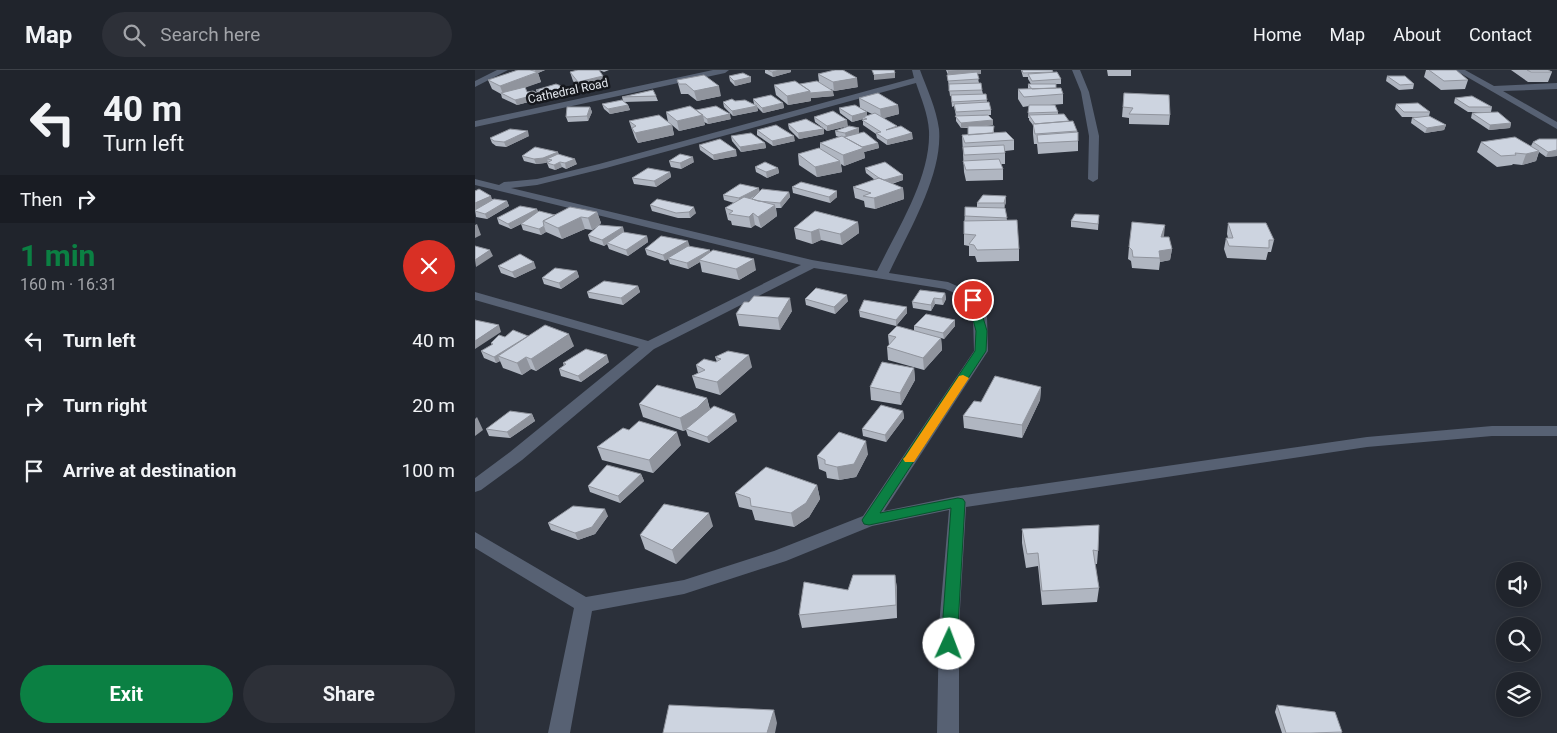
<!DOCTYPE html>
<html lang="en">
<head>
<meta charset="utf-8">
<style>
  :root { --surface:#20242c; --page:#2d3038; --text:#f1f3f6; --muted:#a2a4a9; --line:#3d4148; --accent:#0b8043 }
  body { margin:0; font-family:Roboto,sans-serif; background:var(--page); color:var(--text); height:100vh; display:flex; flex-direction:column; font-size:19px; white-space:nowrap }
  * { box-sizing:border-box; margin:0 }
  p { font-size:16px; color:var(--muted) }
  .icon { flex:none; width:28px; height:28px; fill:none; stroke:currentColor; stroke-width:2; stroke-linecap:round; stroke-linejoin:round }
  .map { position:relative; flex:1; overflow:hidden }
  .side { display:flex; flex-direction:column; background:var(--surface); width:475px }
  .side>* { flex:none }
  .hud { background:#20242c; color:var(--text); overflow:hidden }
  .buttons { position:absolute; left:1021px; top:492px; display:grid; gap:10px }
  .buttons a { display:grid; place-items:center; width:45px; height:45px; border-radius:50%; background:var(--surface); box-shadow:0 2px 8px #0003,0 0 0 1px var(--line); font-size:25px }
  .pin { position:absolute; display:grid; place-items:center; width:42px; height:42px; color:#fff; margin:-21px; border:2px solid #fff; border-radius:50%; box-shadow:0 1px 5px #0007 }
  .me { position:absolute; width:55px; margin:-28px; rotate:2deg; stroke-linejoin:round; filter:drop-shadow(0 0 4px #0008) }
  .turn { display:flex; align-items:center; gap:18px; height:105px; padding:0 20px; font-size:22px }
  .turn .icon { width:65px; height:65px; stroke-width:2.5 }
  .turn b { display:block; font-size:35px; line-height:42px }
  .then { display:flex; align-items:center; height:48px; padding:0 20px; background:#0003; gap:10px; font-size:19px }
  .round { display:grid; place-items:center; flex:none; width:52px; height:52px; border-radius:26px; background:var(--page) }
  .summary { display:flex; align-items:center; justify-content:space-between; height:85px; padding:0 20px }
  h1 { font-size:30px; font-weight:700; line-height:38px; color:var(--accent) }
  .primary-button { display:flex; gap:10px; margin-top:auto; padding:10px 20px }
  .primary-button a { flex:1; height:58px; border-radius:30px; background:var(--accent); color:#fff; font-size:20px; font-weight:700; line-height:58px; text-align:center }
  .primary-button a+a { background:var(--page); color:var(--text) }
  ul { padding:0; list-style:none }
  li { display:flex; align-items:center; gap:15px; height:65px; padding:0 20px }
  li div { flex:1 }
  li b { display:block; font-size:19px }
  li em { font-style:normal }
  header { display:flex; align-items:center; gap:30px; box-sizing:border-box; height:70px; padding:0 25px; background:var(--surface); border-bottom:1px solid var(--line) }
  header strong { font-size:24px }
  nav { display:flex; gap:28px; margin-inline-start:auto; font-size:18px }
  .search { width:350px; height:45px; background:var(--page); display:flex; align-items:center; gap:12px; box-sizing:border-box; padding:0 18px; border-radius:28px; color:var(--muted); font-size:19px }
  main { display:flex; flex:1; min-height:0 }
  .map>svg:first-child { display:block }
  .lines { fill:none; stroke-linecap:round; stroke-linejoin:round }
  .minor { fill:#576173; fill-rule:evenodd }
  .wall { fill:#b0b6c1 }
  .shaded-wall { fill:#90949d }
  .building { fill:#cdd4e0; stroke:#90949d }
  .route { fill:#0b8043; stroke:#07532c }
  .slow { fill:#f59e0b }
  .labels { text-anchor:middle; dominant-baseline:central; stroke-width:5; stroke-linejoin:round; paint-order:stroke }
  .far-street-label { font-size:12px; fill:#e2e6ec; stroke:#16181d }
</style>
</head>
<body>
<header>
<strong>Map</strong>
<div class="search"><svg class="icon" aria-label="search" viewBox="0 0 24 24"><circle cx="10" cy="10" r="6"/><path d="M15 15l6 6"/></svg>Search here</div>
<nav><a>Home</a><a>Map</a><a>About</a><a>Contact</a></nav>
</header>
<main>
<section class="side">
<div class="hud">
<div class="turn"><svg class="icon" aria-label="left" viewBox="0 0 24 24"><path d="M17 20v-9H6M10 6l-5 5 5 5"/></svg><div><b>40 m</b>Turn left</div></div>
<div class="then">Then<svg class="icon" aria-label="right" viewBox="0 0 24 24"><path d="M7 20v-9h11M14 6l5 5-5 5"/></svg></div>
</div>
<div class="summary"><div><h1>1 min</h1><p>160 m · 16:31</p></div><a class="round" style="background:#d93025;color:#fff"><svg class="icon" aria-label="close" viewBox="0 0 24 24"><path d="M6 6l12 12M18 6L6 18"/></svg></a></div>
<ul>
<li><svg class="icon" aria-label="left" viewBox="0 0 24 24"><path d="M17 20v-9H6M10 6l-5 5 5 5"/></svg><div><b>Turn left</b></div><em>40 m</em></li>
<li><svg class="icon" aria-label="right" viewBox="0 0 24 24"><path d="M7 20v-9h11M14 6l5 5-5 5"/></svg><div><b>Turn right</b></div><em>20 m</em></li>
<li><svg class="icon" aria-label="arrive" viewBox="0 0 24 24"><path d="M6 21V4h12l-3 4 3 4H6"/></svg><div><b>Arrive at destination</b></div><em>100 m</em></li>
</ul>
<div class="primary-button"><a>Exit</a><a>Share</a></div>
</section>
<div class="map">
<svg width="1082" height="663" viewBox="0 0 1082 663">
  <rect width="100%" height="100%" fill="#2b303a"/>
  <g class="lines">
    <!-- minor -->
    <path class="minor" d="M22,0H33L0,17V11Z
      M238,0H254L250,3L0,57V51Z
      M437,0H445C452,19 461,38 464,59C468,105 433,162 414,203L473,212L500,224L508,234L512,247L513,281L409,441L483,426L892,367L1017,356H1082V366H1017L892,377L491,437L484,556V663H462L464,556L474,440L397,456L311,491L209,524L117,541L95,663H73L99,538L0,478V462L111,527L209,510L299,481L388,446L499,281L498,247L493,231L485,225L470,219L339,198L179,279L47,390L6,420L0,422V408L35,382L164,277L0,230V222L173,271L326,195L0,115V109L24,115L29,112L62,109L124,94L439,8ZM441,13C446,28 453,44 454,61C456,107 422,160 402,201L337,190L36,118L62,115L131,98Z
      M597,0H605L614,22L624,66L623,109L618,112L613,109L614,66L606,22Z
      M980,0H990L1019,16L1082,13V19L1028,21L1082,52V59Z"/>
  </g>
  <!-- wall -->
  <path class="wall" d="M43,0H70L63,3L66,12L50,17L52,22L62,23L61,20L89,17L91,22L73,28L64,25L65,29L42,35L27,28L26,24L17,19L13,10Z
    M103,0H134L129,2L124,0L131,15L106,21L98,11L95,2Z
    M290,0H316V2L298,7L290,3Z
    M471,0H506V4H502L504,13L507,20L508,24H511L512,32L516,40V45H505L518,50V55L511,56H519V63L539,70V80L530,81V94H526L528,99V110L491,111L489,102L487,65H493V58H486L481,51V46L479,36L477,37L476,26H475L473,10V5Z
    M546,0H577L578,3L586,9V14H581V18L588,24V34L575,35L583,42V44L594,52L602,61V62H603V81L563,84L562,74H559L558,64V55L554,50V48H553L554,36L548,37L543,29V19H553V14H556L553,9V7H548Z
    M632,0H656V6H633Z
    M951,0H981L993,10L990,19L966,20L949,7Z
    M1036,0H1073L1077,2L1073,12H1053Z
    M343,4L383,17L359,21L356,19L359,26L336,28V31L313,35L301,25L299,15L325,14L344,12Z
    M254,6L276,7V12L260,16L255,11Z
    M912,6L939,14L938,19L924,20L911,11Z
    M202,10L246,26L222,31L213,24H206Z
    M649,23L695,45L694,55L654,54V48L647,47Z
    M181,26L183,31L149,32L153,35L155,40L135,44L129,39L127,34L148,31L147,27Z
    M384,28L423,35L424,44L408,48L422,56V57L438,69L412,75L402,68L401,64L388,55V49L377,52L365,43L364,38L392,46L397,44L385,38Z
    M980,28L1017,37L1016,42L1036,53L1035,58L1014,60L996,48L997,43L1015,42H993L979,33Z
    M278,29L308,33L309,38L288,43L282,37L283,41L258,46L249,37L248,32L260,31L279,34Z
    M921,34L955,42L954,46L971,55L969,60L950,63L936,53L937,48L941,47H927L920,39Z
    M115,37L117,42L113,51L93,52L91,47Z
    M221,40L256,49L233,54L229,52L230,55L204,61L197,55L199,65L163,73L160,68L154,51L193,52L191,42Z
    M339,47L373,56L352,61L340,52Z
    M313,54L349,64L324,69L314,59Z
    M384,58V63L403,73L404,78L389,82L390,88L369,96L366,94L367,102L342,107L324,95L323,84L345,78V73L364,67L361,66L360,61Z
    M282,60L320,71L298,76L282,65Z
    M54,66L31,77L21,76L17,73L15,68Z
    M256,66L290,73L291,78L266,82L257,71Z
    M1082,69V86L1071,87L1064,82L1061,91L1047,95L1038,94L1037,95L1022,97L1002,82L1006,72L1056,76L1058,72Z
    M224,75L262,86L239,90L225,80Z
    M84,84L102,94L91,99L87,97L80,100L74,98L72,93L73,92L70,93L61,94L49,91L47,86Z
    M194,91L219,92L206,99L196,97Z
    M280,97L303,98L304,103L292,108L281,102Z
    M390,98L428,105V110L417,114L428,118L429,129L400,139L390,137L389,131L380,128L378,117L400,110L391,103Z
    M195,102L196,107L181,117L159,114L157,108Z
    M317,117L362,121V127L355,133L318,123Z
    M285,121L314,122L315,127L306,138H301L302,146L286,158L280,155L276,158L257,155L256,151L253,150L250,138L259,133L249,130L248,125Z
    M531,126V132L529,138L532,150L544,179V191L502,192L500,186H494V176L489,175V164L490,137H502V133Z
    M17,129L32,131L34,136L12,149L1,147L0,140Z
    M175,135L221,143L215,148H203L177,141Z
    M62,139L63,142L80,145L122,142L126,153L124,155L148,157L149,163L172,166L173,172L153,186L134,179L132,174L129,176L115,171L113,165L123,156L117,160L110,159L87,169L71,162L66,165L48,160L46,154L36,159L24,154L22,148Z
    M624,145L623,160L596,157V151Z
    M383,152L384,163L367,175L346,170L337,174L321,169L319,158Z
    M753,153L799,170L796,182H793L791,190L752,188L749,179L751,168H753L752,164Z
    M689,167L697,179L695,190L685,192L684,200L657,198L656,191L653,189L654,177Z
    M215,177L235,180V182L281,200L264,210L227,202L225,192L213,199L195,194L193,189L190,191L172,185L170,179Z
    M23,196L61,198L40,208L26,203Z
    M102,201L104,207L86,219L69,214L67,208Z
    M163,216L165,222L148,235L114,228L112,222Z
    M470,223L471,229L468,235L460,234L456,241L438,238L437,232Z
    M330,229L373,231L360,244L331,235Z
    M432,237V243L421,256L385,247L384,241Z
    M317,241L305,260L264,256L261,244Z
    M439,256H480L469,269L466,268L467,280L449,300L413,290L412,277L414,275L413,265L439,260Z
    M53,266L99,276L61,301L56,299L47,305L28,298L25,291L21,293L9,288L6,281L17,275L16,273L30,267Z
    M240,287L277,297L245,325L221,318L217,306L223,303L221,295L242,292Z
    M134,292L106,312L86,306L84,299L89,296L88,293Z
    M439,298L440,310L426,335L396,330L395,317Z
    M566,317L565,330L547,368L489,358L488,346L506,332Z
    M232,328L235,339L262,351L234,373L213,366L211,360L208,361L168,347L164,334Z
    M428,341L429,348L411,372L388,366L387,359Z
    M57,344L60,351L35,368L14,366L11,359Z
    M206,375L178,403L127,390L122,377Z
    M393,384L381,407L364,410L352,408L351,402L344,399L342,386Z
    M166,404L169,411L145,433L115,422L113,416Z
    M342,415L345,429L334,447L319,457L280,450L277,440L264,437L260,423Z
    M133,446L120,464L103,470L76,460L73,453Z
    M238,456L201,494L170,479L165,465Z
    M547,459L623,481L622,494H620L624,518L622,532L567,535L563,496L551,498L547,473Z
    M420,505L422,519V548L327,558L324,545L373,520Z
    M802,635L867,662L866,663H807L800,642Z"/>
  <!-- shaded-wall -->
  <path class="shaded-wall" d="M60,0H70L63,3L66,12L30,25L28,24L25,16L61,3Z
    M305,0H316V2L298,7L297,2Z
    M493,0H506V4L473,6V1Z
    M420,3V8L399,10V5Z
    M128,6L131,15L106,21L103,12Z
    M276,7V12L260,16L259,11Z
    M382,8L383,17L359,21L358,12Z
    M244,16L246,26L222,31L219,21Z
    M89,17L91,22L73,28L72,24Z
    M335,21H358L359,26L336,28V31L313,35L312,26Z
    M64,24L65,29L42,35L40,30Z
    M308,33L309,38L288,43L287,38Z
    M153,35L155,40L135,44L133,39Z
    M423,35L424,44L406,49L405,39Z
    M282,36L283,41L258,46L257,41Z
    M115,37L117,42L113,51L112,46Z
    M392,42V48L388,47V49L377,52V46Z
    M255,44L256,49L233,54L232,49Z
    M228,45L230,55L204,61L202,51Z
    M372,50L373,56L352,61V56Z
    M518,50V55L486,58V53Z
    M1036,53L1035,58L1014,60L1015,55Z
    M197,55L199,65L163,73L160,63Z
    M971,55L969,60L950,63L952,58Z
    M384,58V63L371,68L370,63Z
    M349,59V64L324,69L323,63Z
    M53,61L54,66L31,77L29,72Z
    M437,63L438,69L412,75V70Z
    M319,66L320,71L298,76L297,71Z
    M290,73L291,78L266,82L265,77Z
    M403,73L404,78L389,82L390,88L369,96L368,85L382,78Z
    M261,80L262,86L239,90L238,85Z
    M1082,80V86L1071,87L1073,82Z
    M1064,81L1061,91L1047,95L1051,84Z
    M83,82L85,87L72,89L73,92L70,93L61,94L59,89Z
    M218,87L219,92L206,99L205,93Z
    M100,89L102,94L91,99L90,93Z
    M365,91L367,102L342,107L340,97Z
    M85,92L87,97L80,100L79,95Z
    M303,98L304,103L292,108L291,102Z
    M195,102L196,107L181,117L179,111Z
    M428,105V110L408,116L407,111Z
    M284,118L285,123L265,134L264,128Z
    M428,118L429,129L400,139L399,128Z
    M362,121V127L355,133L354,127Z
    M314,122L315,127L306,138L305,133Z
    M16,126L18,132L0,140V133Z
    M531,126V132L529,139V133Z
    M32,131L34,136L12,149L10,144Z
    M300,135L302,146L286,158L283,147Z
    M219,137L221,143L215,148L214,142Z
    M62,139L64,145L36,159L33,154Z
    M122,142L126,153L117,160L113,148Z
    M278,143L280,155L276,158L274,147Z
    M106,147L110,159L87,169L83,158Z
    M383,152L384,163L367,175L365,164Z
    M2,154L6,165L0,168V155Z
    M690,155L689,166L685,178L686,167Z
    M69,156L71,162L66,165L64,159Z
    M148,157L149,163L132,173V174L129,176L127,170Z
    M344,159L346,170L337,174L336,162Z
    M172,166L173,172L153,186L151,180Z
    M213,171L215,177L193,188V189L190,191L188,185Z
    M697,179L695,190L685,192L684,181Z
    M15,180L18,186L1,197L0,190Z
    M235,180L236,186L224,190L225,192L213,199L212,193Z
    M279,189L281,200L264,210L261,199Z
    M59,192L61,198L40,208L37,202Z
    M102,201L104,207L86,219L84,213Z
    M163,216L165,222L148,235L146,228Z
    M470,223L471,229L468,235L467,229Z
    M372,225L373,231L360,244L359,237Z
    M315,228L317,241L305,260L303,248Z
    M459,228L460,234L456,241V235Z
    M432,237V243L421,256V250Z
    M480,250V256L469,269L468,263Z
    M24,255L26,262L0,279V271Z
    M94,264L99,276L61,301L56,289Z
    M53,266L23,286L25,291L21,293L19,287Z
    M466,268L467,280L449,300L448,288Z
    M132,285L134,292L106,312L103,306Z
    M274,285L277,297L245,325L242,312Z
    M51,287L56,299L47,305L42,293Z
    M439,298L440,310L426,335L425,323Z
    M566,317L565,330L547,368V355Z
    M232,328L235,341L226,351L208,361L205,348Z
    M428,341L429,348L411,372L410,365Z
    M57,344L60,351L35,368L32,362Z
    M260,344L262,351L234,373L232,367Z
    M2,347L8,360L0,366V349Z
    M202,362L206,375L178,403L174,390Z
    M391,371L393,384L381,407L364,410L362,397Z
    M166,404L169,411L145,433L143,426Z
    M342,415L345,429L334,447L319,457L316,443Z
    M130,439L133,446L120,464L103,470L100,463Z
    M234,443L238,456L201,494L197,480Z
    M420,505L422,519V548L421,535Z
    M299,640L302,653L300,663H292Z"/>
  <!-- building -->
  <path class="building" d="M43,0H55L63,2L25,16L13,10Z
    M103,0H124L128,6L103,12L95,2Z
    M293,0H305L297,2Z
    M360,0H368L382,8L358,12L343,4Z
    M397,0H419L420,3L399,5Z
    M473,0H493L473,1Z
    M547,0H577L578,2L548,3Z
    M954,0H981L993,10L969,11Z
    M1052,0H1073L1077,2H1056Z
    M502,2L504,9L473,11L472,5Z
    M582,2L586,9L557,11L553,4Z
    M268,3L276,7L259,11L254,6Z
    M229,5L244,16L219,21L211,14H204L202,10Z
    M912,6H930L939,14L925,15Z
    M320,11L335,21L312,26L299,15Z
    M342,11L358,21L335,23V21L325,14Z
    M506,13L507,20L474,21V14Z
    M81,14L89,17L72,24L61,20Z
    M553,14H581V18L557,19Z
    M50,17L52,22L58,21L64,24L40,30L26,23Z
    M586,18L588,24L549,27L543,19Z
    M178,20L181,26L147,27Z
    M403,23L423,35L405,39L384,28Z
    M649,23L694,25L695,45L654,44L658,38L648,37Z
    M511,24L512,30L477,32L476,25Z
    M296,25L308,33L287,38L278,29Z
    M997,26L1017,37H994L980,28Z
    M257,29L260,31L270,30L282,36L257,41L248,32Z
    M147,30L153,35L133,39L127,34Z
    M514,32L516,40L481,42L479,34Z
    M943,33L955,42H929L921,34Z
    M380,35L392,42L377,46L364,38Z
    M554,35H580L583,42L553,43Z
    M215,36L228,45L202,51L191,42Z
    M241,36L255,44L232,49L221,40Z
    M92,37H115L112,46L91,47Z
    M358,41L372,50L352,56L339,47Z
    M1023,42L1036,53L1015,55L997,43Z
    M400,43L422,56L411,60L426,56L437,63L412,70L401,63L406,62L387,50L392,49L388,47Z
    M589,44L594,51L560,54L554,45Z
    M184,45L197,55L160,63L157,58L161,56L154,51Z
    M513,45L518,50L486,53L480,46Z
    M954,46L971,55L952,58L937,48Z
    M331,49L349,59L323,63L313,54Z
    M598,51L602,61L560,64L558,54Z
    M301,55L319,66L297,71L282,60Z
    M374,56L384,58L370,63L360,61Z
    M493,56H519L518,63L493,65Z
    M35,59L53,61L29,72L19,71L15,68Z
    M389,62L403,73L387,77L369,67Z
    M531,62L539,70L490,73L487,65Z
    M603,62V71L563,73L562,65Z
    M276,63L290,73L265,77L256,66Z
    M367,66L389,78L368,85L345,73Z
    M1040,67L1064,81L1051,84L1040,83L1041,85L1026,86L1006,72Z
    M245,69L261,80L238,85L224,75Z
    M1064,69H1082V80L1073,82L1058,72Z
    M529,75L530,83L489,85L488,77Z
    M60,77L83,82L68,88L59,89L47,86Z
    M344,78L365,91L340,97L323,84Z
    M83,84L100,89L90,93L85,92L79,95L72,93L77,90L72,89Z
    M205,84L218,87L205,93L194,91Z
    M524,89L528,99L491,100L488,91Z
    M290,92L303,98L291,102L280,97Z
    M410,92L428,105L409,110L404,108L390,98Z
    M173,98L195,102L179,111L157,108Z
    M404,108L428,118L399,128L388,126L396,123L378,117Z
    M326,112L362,121L354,127L317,117Z
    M265,114L284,118L264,128L248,125Z
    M4,119L16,126L0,133V121Z
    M287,119L314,122L305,133L283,131L277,129Z
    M508,125L531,126L529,133H502Z
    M269,127L300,135L283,147L278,143L274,147L254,144L258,141L250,138Z
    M19,129L32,131L10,144L0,141V140Z
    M182,129L219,137L214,142L201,143L175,135Z
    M45,136L62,139L33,154L22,148Z
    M95,137L122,142L113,148L106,147L83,158L68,151Z
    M490,137L530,138L532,148L490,146Z
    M64,141L80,145L68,151L69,156L64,159L46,154Z
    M340,141L383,152L365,164L344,159L336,162L319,158Z
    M600,144L624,145L623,154L596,151Z
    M542,150L544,179L502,180L499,175L494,174L501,165L489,164V151Z
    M657,152L690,155L686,167H694L697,179L684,181L685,188L658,187L657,180L654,177Z
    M753,153H791L799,170H794V178L754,176L751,168H758Z
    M124,155L148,157L127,170L113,165Z
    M148,162L172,166L151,180L132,173Z
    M186,166L213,171L188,185L170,179Z
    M0,176L15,180L0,190Z
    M213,176L235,180L212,193L193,188Z
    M238,180L279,189L261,199L224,190Z
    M45,184L59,192L37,202L23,196Z
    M80,198L102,201L84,213L67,208Z
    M129,211L163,216L146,228L112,222Z
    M341,218L372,225L359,237L330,229Z
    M445,220L470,223L467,229L459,228L456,235L437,232Z
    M279,226L315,228L303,248L261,244L269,232H274Z
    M389,230L432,237L421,250L384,241Z
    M451,244L480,250L468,263L439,256Z
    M0,250L24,255L0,271Z
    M70,255L94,264L56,289L51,287L42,293L23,286Z
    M422,256L466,268L448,288L412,277L421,267L413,265Z
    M38,260L53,266L19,287L6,281L18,274L16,273L24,265L30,267Z
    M111,279L132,285L103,306L84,299L91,294L88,293Z
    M253,281L274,285L242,312L217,306L230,300L221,295L229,289L241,292L246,289L240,287Z
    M407,292L439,298L425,323L395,317Z
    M520,306L566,317L547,355L488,346L499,331L506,332Z
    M182,315L232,328L222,338L205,348L164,334Z
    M406,335L428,341L410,365L387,359Z
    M239,336L260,344L232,367L211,359Z
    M35,341L57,344L32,362L11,359Z
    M164,351L202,362L174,390L122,377L148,358L154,360Z
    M364,362L391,371L379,394L362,397L350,394V390L342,386Z
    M132,395L166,404L143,426L113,416Z
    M291,397L342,415L331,433L316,443L276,436L275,428L260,423Z
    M189,434L234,443L197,480L165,465Z
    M98,436L130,439L117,457L100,463L73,453Z
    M624,455L623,481L618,480L624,518L567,521L563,483L552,484L547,459Z
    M378,505H420L421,535L324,545L329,512L373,520Z
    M194,635L299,640L292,663H188Z
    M802,635L860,642L867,662L836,663H811Z"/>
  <!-- route -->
  <path class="route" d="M495,227H498L503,230L512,261L511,281L405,443L483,428L488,429L490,432L482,574L479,578L474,580L469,578L466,574L476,438L394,455L389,454L387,450L500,281L501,261L493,230Z"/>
  <!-- slow -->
  <path class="slow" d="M488,305L494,308L439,392H430L428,389L430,387L484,306Z"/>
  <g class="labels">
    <!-- far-street labels -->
    <g class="far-street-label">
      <text transform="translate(93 21) rotate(-12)">Cathedral Road</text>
    </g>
  </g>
</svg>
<div class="buttons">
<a><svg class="icon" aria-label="sound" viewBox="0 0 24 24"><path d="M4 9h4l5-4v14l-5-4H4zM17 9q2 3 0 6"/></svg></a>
<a><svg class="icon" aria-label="search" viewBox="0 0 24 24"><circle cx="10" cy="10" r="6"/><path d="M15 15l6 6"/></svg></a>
<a><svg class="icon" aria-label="layers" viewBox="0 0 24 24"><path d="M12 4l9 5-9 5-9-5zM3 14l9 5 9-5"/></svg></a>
</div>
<div class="pin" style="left:498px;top:230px;background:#d93025"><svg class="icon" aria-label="arrive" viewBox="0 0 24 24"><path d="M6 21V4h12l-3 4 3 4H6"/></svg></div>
<svg class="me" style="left:474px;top:574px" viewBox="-20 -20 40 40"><circle r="19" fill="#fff"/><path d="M0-13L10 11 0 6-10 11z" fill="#0b8043"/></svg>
</div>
</main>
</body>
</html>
